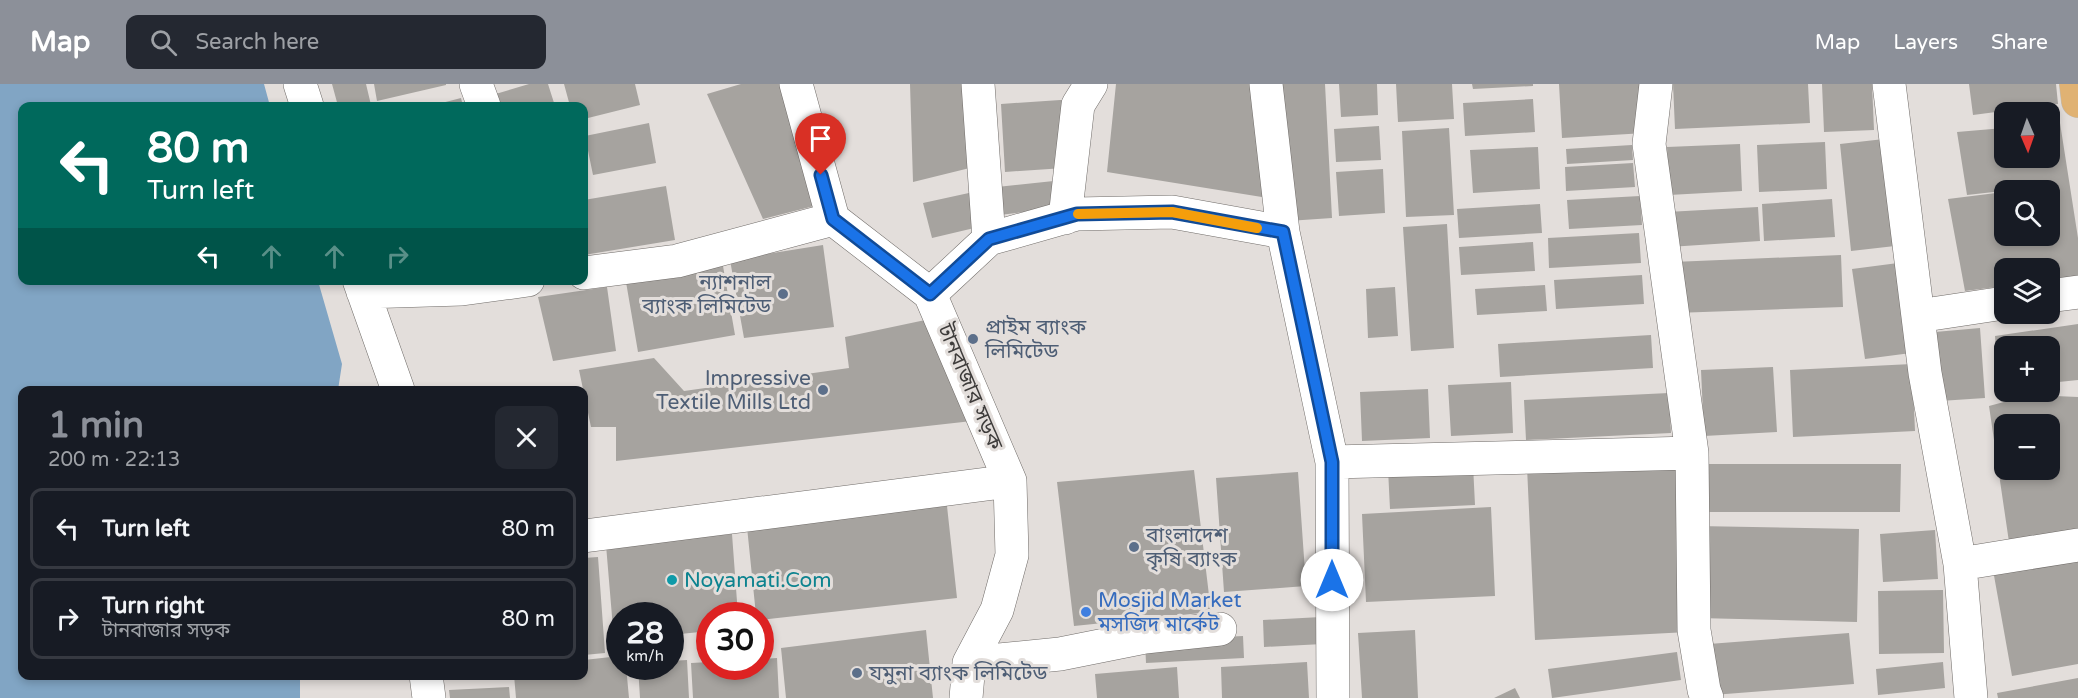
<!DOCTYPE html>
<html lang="en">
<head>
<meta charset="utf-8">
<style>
  :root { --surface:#171b24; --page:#242831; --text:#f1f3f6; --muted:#9ea1a6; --line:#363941; --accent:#8c9099 }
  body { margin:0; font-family:"Varela Round","Noto Sans Bengali",sans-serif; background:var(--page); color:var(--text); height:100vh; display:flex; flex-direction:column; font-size:22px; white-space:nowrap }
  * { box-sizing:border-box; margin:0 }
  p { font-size:20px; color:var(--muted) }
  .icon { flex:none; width:33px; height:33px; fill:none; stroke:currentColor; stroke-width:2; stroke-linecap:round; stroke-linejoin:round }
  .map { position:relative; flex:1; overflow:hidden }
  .drawer { position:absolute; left:18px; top:302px; width:570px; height:294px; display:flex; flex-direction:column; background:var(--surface); border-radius:12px; box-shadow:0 3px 9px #0003 }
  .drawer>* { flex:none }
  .hud { position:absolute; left:18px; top:18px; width:570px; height:183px; border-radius:12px; box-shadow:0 3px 9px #0003; background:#00695c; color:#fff; overflow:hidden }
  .needle { width:39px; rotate:178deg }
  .controls { position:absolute; left:1994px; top:18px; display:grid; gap:12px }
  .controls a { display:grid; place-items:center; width:66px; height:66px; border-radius:12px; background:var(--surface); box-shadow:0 3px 9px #0003; font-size:30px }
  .speed { position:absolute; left:606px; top:518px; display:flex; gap:12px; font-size:30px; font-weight:700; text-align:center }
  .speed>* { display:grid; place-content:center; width:78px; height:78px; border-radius:50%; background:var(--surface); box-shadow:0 3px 9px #0003; line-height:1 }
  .speed small { font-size:15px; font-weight:400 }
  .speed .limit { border:9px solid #d22; background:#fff; color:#111 }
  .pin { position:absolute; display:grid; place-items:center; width:51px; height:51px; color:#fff; margin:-62px -26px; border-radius:50% 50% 50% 0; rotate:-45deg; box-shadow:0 0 6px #0007 }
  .pin .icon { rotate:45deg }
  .me { position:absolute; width:66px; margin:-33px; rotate:0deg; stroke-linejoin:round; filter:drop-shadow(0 0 4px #0008) }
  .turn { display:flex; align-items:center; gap:21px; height:126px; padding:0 30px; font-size:27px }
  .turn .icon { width:78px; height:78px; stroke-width:2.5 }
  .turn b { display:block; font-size:42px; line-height:51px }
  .lanes { display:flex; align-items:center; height:57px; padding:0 30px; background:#0003; justify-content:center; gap:30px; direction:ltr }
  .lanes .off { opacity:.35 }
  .round { display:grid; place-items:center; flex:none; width:63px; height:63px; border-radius:12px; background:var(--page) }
  .overview { display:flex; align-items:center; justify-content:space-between; height:102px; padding:0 30px }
  h1 { font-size:36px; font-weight:800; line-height:45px; color:var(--accent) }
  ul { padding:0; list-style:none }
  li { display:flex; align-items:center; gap:18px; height:81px; margin:0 12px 9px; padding:0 18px; border:3px solid var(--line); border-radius:12px }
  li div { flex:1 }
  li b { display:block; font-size:22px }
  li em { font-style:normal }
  header { display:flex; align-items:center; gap:36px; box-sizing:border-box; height:84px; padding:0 30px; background:var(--accent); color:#fff }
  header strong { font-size:28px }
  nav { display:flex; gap:33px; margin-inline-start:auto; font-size:21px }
  .search { width:420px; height:54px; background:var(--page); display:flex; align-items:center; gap:15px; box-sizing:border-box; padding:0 21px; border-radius:12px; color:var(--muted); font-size:22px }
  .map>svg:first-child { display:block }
  .water { fill:#81a5c4 }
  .building { fill:#a6a39f; fill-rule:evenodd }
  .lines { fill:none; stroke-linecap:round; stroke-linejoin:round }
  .minor-casing { stroke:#706c69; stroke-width:34 }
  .major-casing { stroke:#bdbdbc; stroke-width:34 }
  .minor { stroke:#fff; stroke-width:33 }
  .major { stroke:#e0b273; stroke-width:33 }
  .route-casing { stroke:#114b97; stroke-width:15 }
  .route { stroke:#1a73e8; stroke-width:10 }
  .slow { stroke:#f59e0b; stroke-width:10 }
  .service-dot { fill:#5c6f8a; stroke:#e3dedb; stroke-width:2 }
  .culture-dot { fill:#0f9aa8; stroke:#e3dedb; stroke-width:2 }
  .shop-dot { fill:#3f7fe0; stroke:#e3dedb; stroke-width:2 }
  .labels { text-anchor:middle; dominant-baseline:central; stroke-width:6; stroke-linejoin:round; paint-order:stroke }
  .service-label { font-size:21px; fill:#4e5e75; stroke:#e3dedb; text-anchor:start }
  .street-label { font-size:21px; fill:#3e3c3b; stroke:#e3dedb }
  .culture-label { font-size:21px; fill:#0d838f; stroke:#e3dedb; text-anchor:start }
  .shop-label { font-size:21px; fill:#366cbe; stroke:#e3dedb; text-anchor:start }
</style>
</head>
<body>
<header>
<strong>Map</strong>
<div class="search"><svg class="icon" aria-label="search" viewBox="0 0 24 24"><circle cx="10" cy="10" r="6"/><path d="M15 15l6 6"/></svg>Search here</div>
<nav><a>Map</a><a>Layers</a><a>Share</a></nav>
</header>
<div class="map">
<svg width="2078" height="614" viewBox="0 0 2078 614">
  <rect width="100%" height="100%" fill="#e3dedb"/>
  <!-- water -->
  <path class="water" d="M0,0H264L270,22H22V196L318,197L342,280L338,306H22V591H300V614H0Z"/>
  <!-- building -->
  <path class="building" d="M332,0H366L371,21L338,22Z
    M374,0H446V1L377,17Z
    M529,0H548L555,22H473L472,17Z
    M564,0H635L640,21L584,35V22H570Z
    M741,0H784L818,121L763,135L707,10Z
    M910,0H988L990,79L913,98Z
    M1116,0H1251L1268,114L1107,88Z
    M1280,0H1325L1332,134L1288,137Z
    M1339,0H1377L1378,31L1341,33Z
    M1396,0H1452L1454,35L1398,38Z
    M1472,0H1533V2L1473,5Z
    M1559,0H1642L1645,49L1562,54Z
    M1673,0H1808L1810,39L1675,45Z
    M1822,0H1872L1874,46L1824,48Z
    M1969,0H2056L2058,20L1973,31Z
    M461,14L463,22H430Z
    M1075,15L1079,83L1005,88L1001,20Z
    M1533,15L1535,48L1465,52L1463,19Z
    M649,39L656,79L593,91L585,52Z
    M2060,39L2078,154V193L2049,196V184H2004V202L1965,207L1948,115L2004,108V152H2049V106H2030L2029,104L1967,111L1957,48L2004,44V74H2049V40Z
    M1379,42L1381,76L1336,78L1334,45Z
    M1449,44L1454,131L1406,133L1402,47Z
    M1884,55L1895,162L1851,167L1840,60Z
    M1825,58L1827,105L1759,108L1757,61Z
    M1740,60L1742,107L1669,111L1667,63Z
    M1632,61L1633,76L1567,80L1566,65Z
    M1538,63L1540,105L1473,109L1470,66Z
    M1633,79L1635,103L1566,107L1565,83Z
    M1383,85L1385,129L1339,132L1336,88Z
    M1063,96L1066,123L1000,131L997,103Z
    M666,102L675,156L584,171V116Z
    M978,107L987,141L932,154L923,119Z
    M1640,112L1642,141L1569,145L1567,116Z
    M1832,115L1835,153L1764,157L1762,120Z
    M1540,120L1542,149L1459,154L1457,125Z
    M1758,123L1760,157L1669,163L1667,128Z
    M1447,140L1454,264L1411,267L1403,143Z
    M1639,149L1641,179L1549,184L1548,154Z
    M1533,158L1535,187L1461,191L1459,163Z
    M823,161L834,243L744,254L730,176Z
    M1841,171L1843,223L1675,229L1673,178Z
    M1898,179L1911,269L1865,275L1852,185Z
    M723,182L735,251L638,268L626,198Z
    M1642,191L1644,220L1556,225L1554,196Z
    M1545,201L1547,227L1477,231L1475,205Z
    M607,203L616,267L553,277L538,213Z
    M1395,203L1398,252L1368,254L1366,205Z
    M930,235L972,337L616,377V343H591L579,286L654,274L684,307L849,284L845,253Z
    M2078,240V296L2049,299V262H2004V304L1999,305L1995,252Z
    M1980,244L1985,314L1940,317L1935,248Z
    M1651,251L1653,284L1500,293L1498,260Z
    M1912,280L1915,347L1793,353L1790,286Z
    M1773,283L1777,348L1704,352L1701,286Z
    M1511,298L1513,349L1451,352L1448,301Z
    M1428,305L1430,354L1362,357L1360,308Z
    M1669,309L1671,349L1526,356L1524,316Z
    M2030,311L2078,313V449L2009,458L1989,322ZM2004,340H2049V386H2004Z
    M1679,375L1688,548L1535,556L1527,383Z
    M1702,380H1901L1900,428H1702Z
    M1473,381L1475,421L1390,425L1388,385Z
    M1194,386L1211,528L1074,542L1057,398Z
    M1298,388L1306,502L1224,508L1216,394Z
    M947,422L957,514L760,536V531H756L747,443Z
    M1491,423L1495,512L1366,518L1362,430Z
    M1697,442L1859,445L1857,538L1698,534Z
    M1935,446L1938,495L1883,498L1880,450Z
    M732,450L738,531H710V547L670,551V531H620V555L614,556L606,461Z
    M2078,471V580L2012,592L1993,486Z
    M598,473L605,569L584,571V474Z
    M1943,506L1944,569L1879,570L1878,507Z
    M1321,533L1323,560L1264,563L1263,536Z
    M926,546L933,614H786L781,564Z
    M1415,546L1418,614H1362L1358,549Z
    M1849,549L1854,600L1713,611L1709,560Z
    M1243,552L1244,574L1146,579L1145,557Z
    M1677,568L1681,596L1552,614L1548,585Z
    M620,572V582H626L629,614H516L514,591H584V576Z
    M777,574L779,614H693L691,579L710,578V582H760V575Z
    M687,576L689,614H640L638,582H670V577Z
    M1307,578L1309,614H1222L1221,583Z
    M1943,578L1945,604L1878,611L1876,585Z
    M1177,583L1179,614H1097L1095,590Z
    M2078,594V614H1998L1997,609Z
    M509,603L510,614H450L449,606Z
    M1515,604L1520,614H1494Z"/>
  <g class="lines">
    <!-- minor casing -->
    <g class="minor-casing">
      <path id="minor" d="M300,0L307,22
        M476,0L484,22
        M796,0L833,135L930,210L1010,397L1012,471L997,526L969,579L966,614
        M978,0L989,155
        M1266,0L1283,148L1332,378L1333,614
        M1656,0L1649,60L1692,369L1694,546L1704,606L1707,614
        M1889,0L1925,289L1960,480L1971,614
        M1065,134L1078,21L1091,0
        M584,189L677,177L833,135
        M359,196L398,306
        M363,208L462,205L528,196
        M930,210L989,155L1077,130L1172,128L1283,148
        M2049,212L2078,208
        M1918,232L2004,219
        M1332,378L1692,369
        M584,452L1010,397
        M1960,480L2078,461
        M969,579L1060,570L1145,553L1220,545
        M426,591L429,614"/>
    </g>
    <!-- major casing -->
    <g class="major-casing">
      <path id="major" d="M2076,0L2078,17"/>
    </g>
    <!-- minor -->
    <use href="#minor" class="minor"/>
    <!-- major -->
    <use href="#major" class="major"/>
  </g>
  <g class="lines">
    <!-- route casing -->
    <g class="route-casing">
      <path id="route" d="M821,91L833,135L930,210L989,155L1077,130L1172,128L1283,148L1332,378V496"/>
    </g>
    <!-- route -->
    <use href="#route" class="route"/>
    <!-- slow -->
    <path class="slow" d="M1078,130L1172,128L1257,144"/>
  </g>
  <!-- markers -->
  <g class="service-dot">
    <circle cx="783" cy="210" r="6"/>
    <circle cx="973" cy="255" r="6"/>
    <circle cx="823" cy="306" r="6"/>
    <circle cx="1134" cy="463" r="6"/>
    <circle cx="857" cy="589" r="6"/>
  </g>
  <circle class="culture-dot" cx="672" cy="496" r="6"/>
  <circle class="shop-dot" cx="1086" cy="528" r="6"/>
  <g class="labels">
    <!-- service labels -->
    <g class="service-label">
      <text x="771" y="198" text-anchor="end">ন্যাশনাল<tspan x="771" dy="24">ব্যাংক লিমিটেড</tspan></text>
      <text x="985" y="243">প্রাইম ব্যাংক<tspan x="985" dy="24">লিমিটেড</tspan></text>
      <text x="811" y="294" text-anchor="end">Impressive<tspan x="811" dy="24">Textile Mills Ltd</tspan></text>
      <text x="1146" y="451">বাংলাদেশ<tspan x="1146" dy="24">কৃষি ব্যাংক</tspan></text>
      <text x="869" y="589">যমুনা ব্যাংক লিমিটেড</text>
    </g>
    <!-- street labels -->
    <g class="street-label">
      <text transform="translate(970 303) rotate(67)">টানবাজার সড়ক</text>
    </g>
    <!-- culture labels -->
    <g class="culture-label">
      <text x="684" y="496">Noyamati.Com</text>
    </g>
    <!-- shop labels -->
    <g class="shop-label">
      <text x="1098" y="516">Mosjid Market<tspan x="1098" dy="24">মসজিদ মার্কেট</tspan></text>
    </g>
  </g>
</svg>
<div class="controls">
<a><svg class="needle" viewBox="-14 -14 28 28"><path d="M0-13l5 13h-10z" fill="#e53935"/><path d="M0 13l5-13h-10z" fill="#9ea1a6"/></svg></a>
<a><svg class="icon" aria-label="search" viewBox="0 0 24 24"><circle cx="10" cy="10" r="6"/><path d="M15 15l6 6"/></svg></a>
<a><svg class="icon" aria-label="layers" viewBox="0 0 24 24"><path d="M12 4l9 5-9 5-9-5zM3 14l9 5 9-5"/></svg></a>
<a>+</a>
<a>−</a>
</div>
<div class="speed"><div>28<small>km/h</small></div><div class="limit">30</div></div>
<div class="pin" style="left:821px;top:91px;background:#d93025"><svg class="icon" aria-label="arrive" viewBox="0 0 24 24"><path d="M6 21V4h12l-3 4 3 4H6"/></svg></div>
<svg class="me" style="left:1332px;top:496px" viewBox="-20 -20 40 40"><circle r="19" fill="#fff"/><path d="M0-13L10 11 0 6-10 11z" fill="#1a73e8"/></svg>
<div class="hud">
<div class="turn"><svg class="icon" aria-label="left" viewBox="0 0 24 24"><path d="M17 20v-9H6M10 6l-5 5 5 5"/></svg><div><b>80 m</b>Turn left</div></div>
<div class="lanes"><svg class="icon" aria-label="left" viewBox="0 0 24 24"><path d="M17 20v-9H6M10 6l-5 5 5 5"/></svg><svg class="icon off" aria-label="ahead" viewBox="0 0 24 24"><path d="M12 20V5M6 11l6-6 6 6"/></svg><svg class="icon off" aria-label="ahead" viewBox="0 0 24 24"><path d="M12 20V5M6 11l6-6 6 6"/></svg><svg class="icon off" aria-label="right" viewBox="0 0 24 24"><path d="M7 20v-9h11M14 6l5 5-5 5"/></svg></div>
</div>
<section class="drawer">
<div class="overview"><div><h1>1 min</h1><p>200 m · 22:13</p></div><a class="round"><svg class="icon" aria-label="close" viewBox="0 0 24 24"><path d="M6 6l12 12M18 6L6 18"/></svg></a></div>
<ul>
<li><svg class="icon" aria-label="left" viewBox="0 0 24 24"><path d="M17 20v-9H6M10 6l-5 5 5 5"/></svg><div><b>Turn left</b></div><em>80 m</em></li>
<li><svg class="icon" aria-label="right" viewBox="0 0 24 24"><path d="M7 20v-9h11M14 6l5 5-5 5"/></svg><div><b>Turn right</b><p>টানবাজার সড়ক</p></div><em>80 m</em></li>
</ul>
</section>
</div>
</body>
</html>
